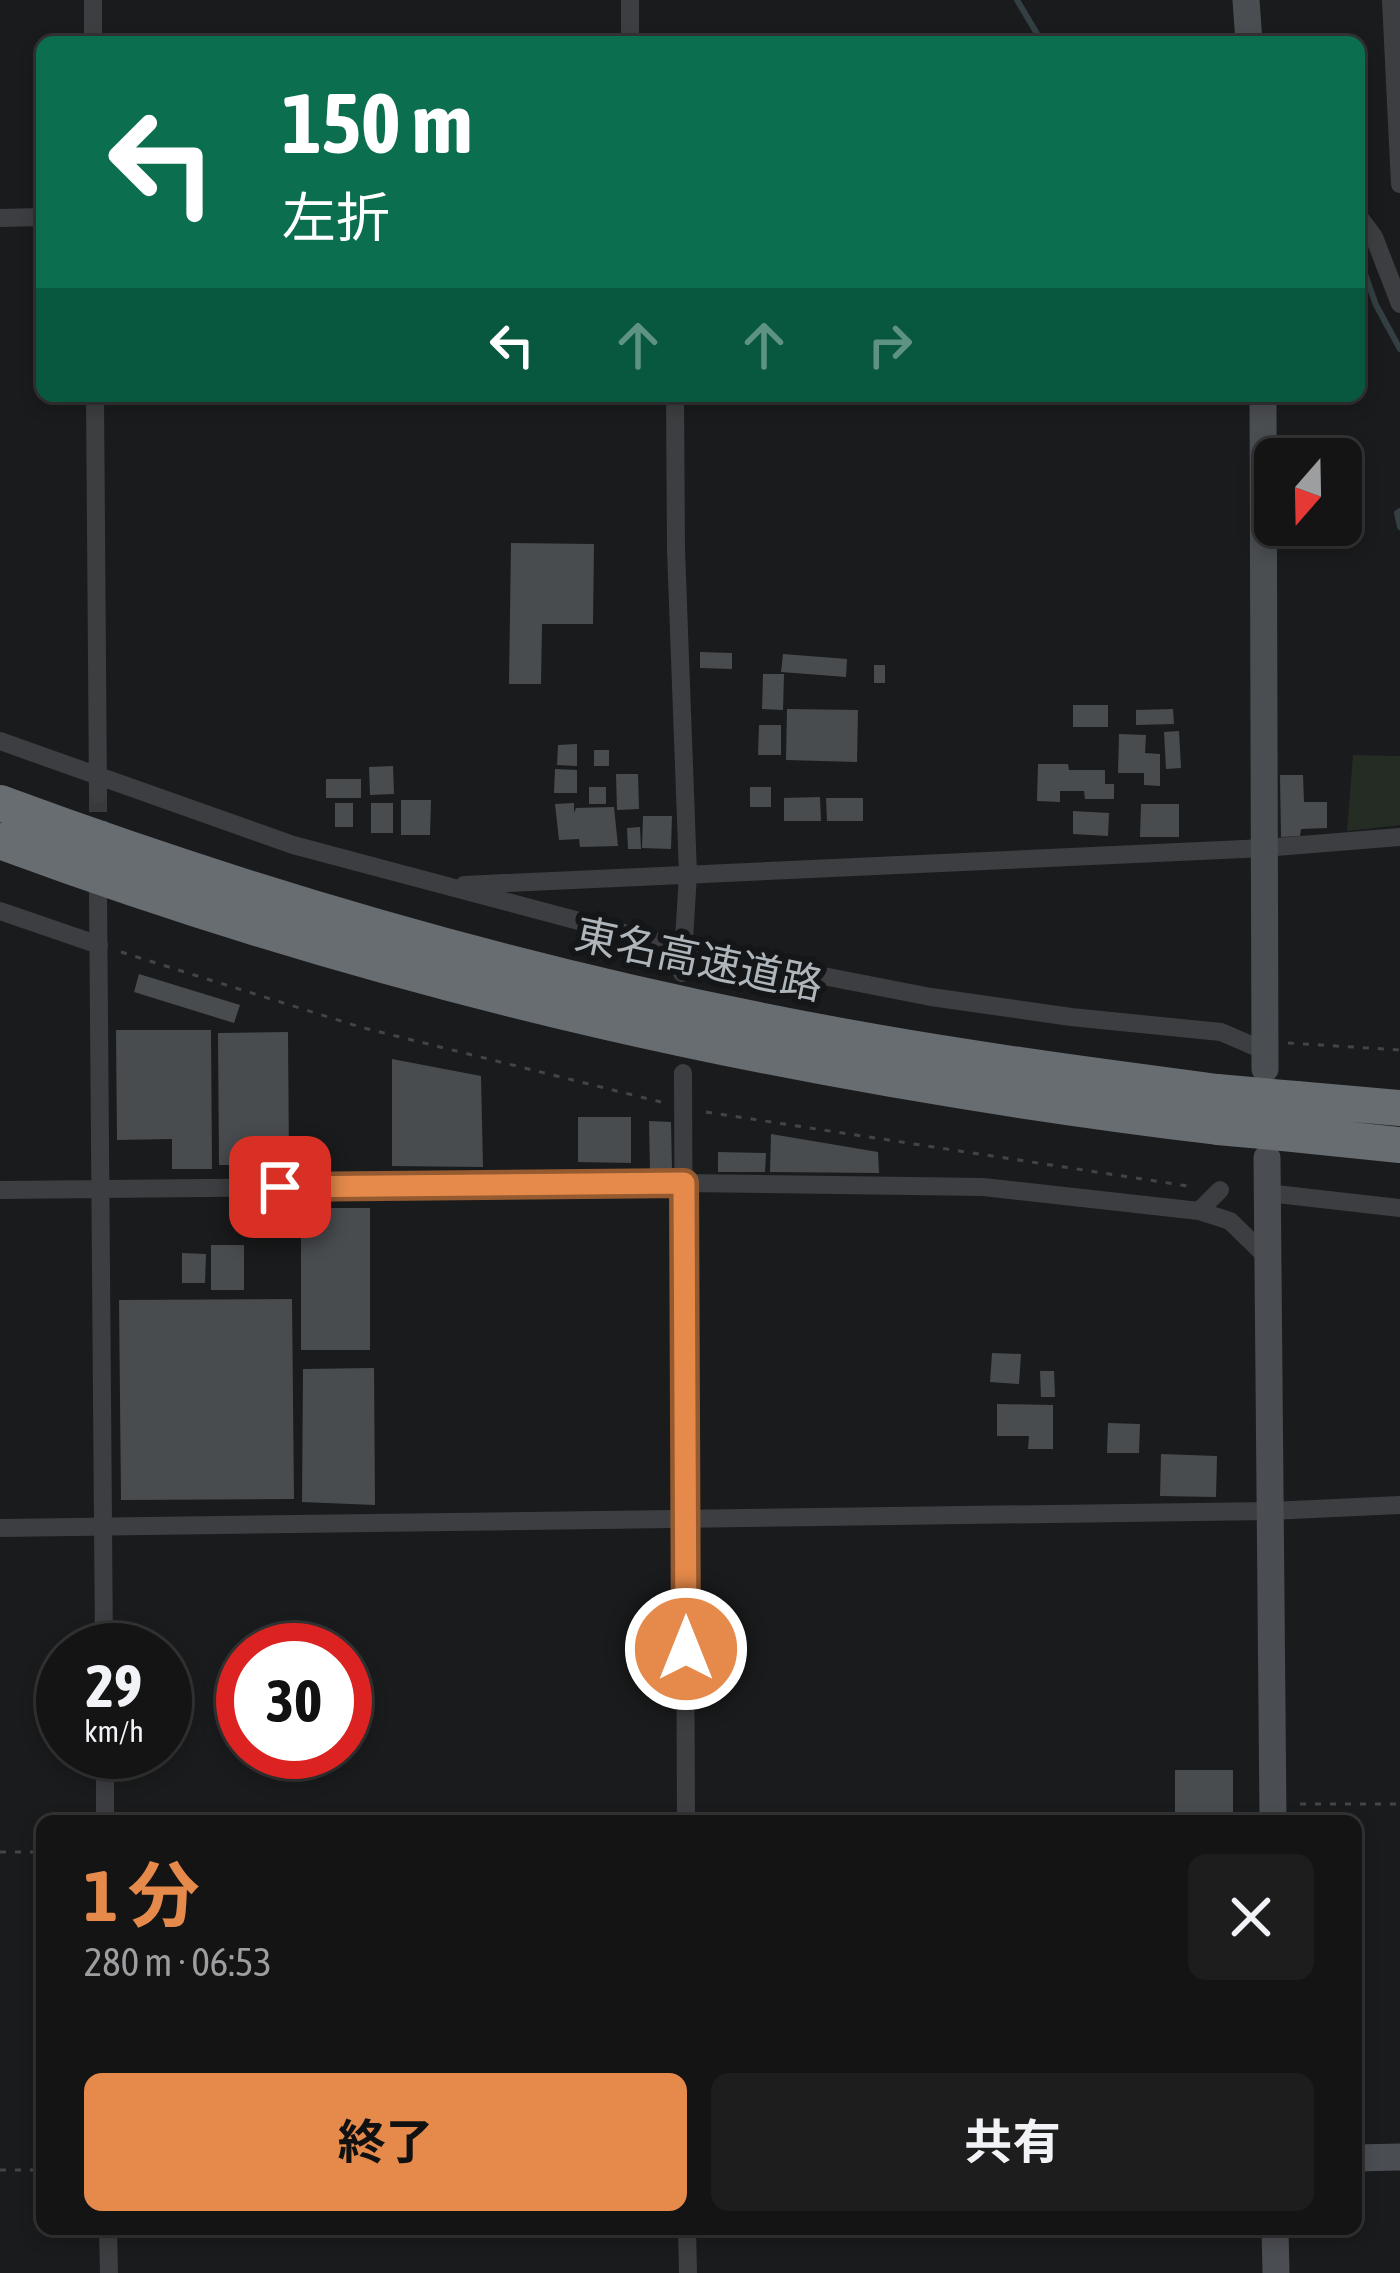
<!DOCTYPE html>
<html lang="ja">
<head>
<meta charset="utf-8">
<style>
  :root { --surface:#141415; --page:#1d1d1e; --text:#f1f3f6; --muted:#9d9ea0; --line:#333334; --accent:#e58a4a }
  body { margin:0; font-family:"Asap Condensed","Noto Sans JP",sans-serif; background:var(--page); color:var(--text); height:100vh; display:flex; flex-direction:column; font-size:45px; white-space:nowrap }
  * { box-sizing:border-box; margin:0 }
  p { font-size:39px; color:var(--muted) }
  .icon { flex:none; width:66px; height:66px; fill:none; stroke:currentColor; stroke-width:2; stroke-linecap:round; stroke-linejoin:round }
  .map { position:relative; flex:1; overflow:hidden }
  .panel { position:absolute; left:36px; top:1815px; width:1326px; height:420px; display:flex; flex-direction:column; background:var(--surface); border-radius:18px; box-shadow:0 6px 18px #0003,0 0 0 3px var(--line) }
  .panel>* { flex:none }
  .top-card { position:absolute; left:36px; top:36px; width:1329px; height:366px; border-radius:18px; box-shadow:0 6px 18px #0003,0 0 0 3px var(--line); background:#0b6e4f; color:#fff; overflow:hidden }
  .needle { width:78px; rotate:200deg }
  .buttons { position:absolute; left:1254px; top:438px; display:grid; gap:24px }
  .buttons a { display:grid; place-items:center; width:108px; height:108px; border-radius:18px; background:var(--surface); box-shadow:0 6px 18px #0003,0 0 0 3px var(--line); font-size:60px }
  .speed { position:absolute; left:36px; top:1623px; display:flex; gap:24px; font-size:60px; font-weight:700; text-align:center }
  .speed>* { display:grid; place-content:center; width:156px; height:156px; border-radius:50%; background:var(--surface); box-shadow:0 6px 18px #0003,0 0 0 3px var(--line); line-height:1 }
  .speed small { font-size:30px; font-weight:400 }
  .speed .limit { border:18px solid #d22; background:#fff; color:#111 }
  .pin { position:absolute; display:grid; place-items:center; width:102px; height:102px; color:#fff; margin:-51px; border-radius:24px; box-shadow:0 6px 18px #0006 }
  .me { position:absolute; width:132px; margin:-66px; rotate:0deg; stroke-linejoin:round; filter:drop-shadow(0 0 9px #0008) }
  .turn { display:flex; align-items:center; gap:42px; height:252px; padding:0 48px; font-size:54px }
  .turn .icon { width:156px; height:156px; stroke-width:2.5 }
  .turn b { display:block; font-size:84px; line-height:102px }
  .lanes { display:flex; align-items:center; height:114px; padding:0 48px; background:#0003; justify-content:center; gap:60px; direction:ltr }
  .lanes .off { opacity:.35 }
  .round { display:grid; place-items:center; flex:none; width:126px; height:126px; border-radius:18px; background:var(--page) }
  .head { display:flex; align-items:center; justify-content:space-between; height:204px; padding:0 48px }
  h1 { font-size:72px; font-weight:700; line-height:90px; color:var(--accent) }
  .cta { display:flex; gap:24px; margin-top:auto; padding:24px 48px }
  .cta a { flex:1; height:138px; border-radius:18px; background:var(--accent); color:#111; font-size:48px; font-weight:700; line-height:138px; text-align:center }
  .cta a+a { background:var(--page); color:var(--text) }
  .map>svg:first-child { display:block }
  .green { fill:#252c24 }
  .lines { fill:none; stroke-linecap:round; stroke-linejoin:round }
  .stream { stroke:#333f42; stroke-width:6 }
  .building { fill:#494c4f }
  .street-tunnel { stroke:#383a3c; stroke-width:18; stroke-dasharray:18 9; stroke-linecap:butt }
  .path { stroke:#424548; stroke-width:3; stroke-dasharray:6 9; stroke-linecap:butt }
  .street { stroke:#3c3e41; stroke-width:18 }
  .secondary { stroke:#4a4d51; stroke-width:27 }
  .highway { stroke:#686d72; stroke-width:36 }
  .highway-bridge { stroke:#686d72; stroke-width:36 }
  .route-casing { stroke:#955a30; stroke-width:30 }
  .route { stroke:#e58a4a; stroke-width:21 }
  .labels { text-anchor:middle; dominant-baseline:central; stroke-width:12; stroke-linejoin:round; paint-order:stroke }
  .street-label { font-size:42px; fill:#aeb5bb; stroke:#151617 }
</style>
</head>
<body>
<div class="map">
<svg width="1400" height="2273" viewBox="0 0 1400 2273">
  <rect width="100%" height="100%" fill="#1a1b1c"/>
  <!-- green -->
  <path class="green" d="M1353,755L1400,756V825L1347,831Z"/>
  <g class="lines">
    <!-- stream -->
    <path class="stream" d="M1017,0L1042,42
      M1359,257L1376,305L1400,349
      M1400,511L1397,513L1400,527"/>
  </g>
  <!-- building -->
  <path class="building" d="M511,543L594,544L593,624H542L541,684H509Z
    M700,652L732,653V669L700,668Z
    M783,654L847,659L846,677L781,672Z
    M874,665H885V683H874Z
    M763,674H784L783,710L762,709Z
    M1073,705H1108V727H1073Z
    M787,709L858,710L857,762L786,760Z
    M1173,709L1174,724L1136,725V710Z
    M759,725H781V755H758Z
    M1179,731L1181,768L1166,769L1164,732Z
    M1119,734L1146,735L1145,753L1160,754V786L1144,785V773H1118Z
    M577,744V766L557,765L558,745Z
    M594,750H609V766H594Z
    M1038,764H1068L1069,770H1105V784H1114V799H1085L1084,791H1060V802L1037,801Z
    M393,766L394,794L370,795L369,767Z
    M555,769L577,770V793H554Z
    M616,774H638L639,809L617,810Z
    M1280,775H1303L1304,802H1327V828L1301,829L1300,836L1281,837Z
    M326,779H361V798H326Z
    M589,787H606V804H589Z
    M750,787H771V807H750Z
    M820,797L821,821H784V798Z
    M826,798H863V821H827Z
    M401,800H431L430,835H401Z
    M335,803H353V827H335Z
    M371,803H393V833H371Z
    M574,803V813L576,808L614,807L618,846L580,847L579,839L559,840L555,804Z
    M1141,804H1179V837H1140Z
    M1073,811L1109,813L1108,836L1073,834Z
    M643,816H672L671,849L642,848Z
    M640,827L641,849H628L627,828Z
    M139,974L240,1005L234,1023L134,992Z
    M116,1030H211L212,1169H172V1139L117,1140Z
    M288,1032L289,1165H219L218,1033Z
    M392,1059L481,1076L483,1167L392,1166Z
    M578,1117H631V1163L578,1162Z
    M649,1121L671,1122L672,1169H650Z
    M771,1134L878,1152L879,1173L770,1172Z
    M718,1152L766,1153L765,1172H718Z
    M301,1208H370V1350H301Z
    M211,1245H244V1290H211Z
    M182,1253L206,1254L205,1283H182Z
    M292,1299L294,1499L121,1500L119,1300Z
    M992,1353L1021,1354L1019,1384L990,1382Z
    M374,1368L375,1505L302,1502L303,1369Z
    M1040,1371H1054L1055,1397H1041Z
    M997,1404L1053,1405V1449H1028L1029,1436H997Z
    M1108,1423L1140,1424L1139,1453H1107Z
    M1161,1454L1217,1456L1216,1497L1160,1496Z
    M1175,1770H1233V1813H1175Z"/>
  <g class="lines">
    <!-- street-tunnel -->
    <path class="street-tunnel" d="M98,794V843"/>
    <!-- path -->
    <path class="path" d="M121,952L360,1027L661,1102
      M1288,1043L1400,1050
      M706,1112L1194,1187
      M1300,1804H1400
      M0,1852H42
      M0,2170H42"/>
    <!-- street -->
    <path class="street" d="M93,0V42
      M1391,0L1400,184
      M630,42V0
      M1359,217L1374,237L1400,304
      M0,218L42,217
      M95,396L98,794
      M675,396L676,550L688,874L682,973
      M0,741L293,845L684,949L931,997L1071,1017L1221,1032L1265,1051
      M464,885L1265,848L1400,837
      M98,892L104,1650
      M0,911L99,945
      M683,1073L686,1821
      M0,1190L684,1183L983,1187L1199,1211L1230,1221L1268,1258
      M1268,1193L1400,1208
      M1199,1211L1220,1190
      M0,1528L1270,1511L1400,1505
      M105,1752V1821
      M108,2229L109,2273
      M687,2229L688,2273"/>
    <!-- secondary -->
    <path class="secondary" d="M1246,0L1249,42
      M1263,396L1265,1069
      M1267,1158L1273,1821
      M1356,2158L1400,2157
      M1275,2229L1276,2273"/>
    <!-- highway -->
    <path class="highway" d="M0,803C284,908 577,990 875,1042C989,1062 1103,1077 1217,1092
      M0,841C399,989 796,1076 1218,1127
      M1296,1099L1400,1108
      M1283,1133L1400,1145"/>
    <!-- highway-bridge -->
    <path class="highway-bridge" d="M1217,1092L1296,1099
      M1218,1127L1283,1133"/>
  </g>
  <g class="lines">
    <!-- route casing -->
    <g class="route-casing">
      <path id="route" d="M280,1187L684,1183L686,1649"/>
    </g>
    <!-- route -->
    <use href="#route" class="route"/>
  </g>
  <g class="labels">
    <!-- street labels -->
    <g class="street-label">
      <text transform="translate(699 959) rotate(12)">東名高速道路</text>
    </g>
  </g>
</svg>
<div class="buttons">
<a><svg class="needle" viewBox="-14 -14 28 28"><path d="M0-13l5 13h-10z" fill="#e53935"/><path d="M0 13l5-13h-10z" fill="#9d9ea0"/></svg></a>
</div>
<div class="speed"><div>29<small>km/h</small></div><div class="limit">30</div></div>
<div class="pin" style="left:280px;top:1187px;background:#d93025"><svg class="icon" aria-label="arrive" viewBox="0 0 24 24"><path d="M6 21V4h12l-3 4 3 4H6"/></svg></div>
<svg class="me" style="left:686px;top:1649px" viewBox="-20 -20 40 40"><circle r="17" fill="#e58a4a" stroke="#fff" stroke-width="3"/><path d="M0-11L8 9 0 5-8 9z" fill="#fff"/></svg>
<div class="top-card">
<div class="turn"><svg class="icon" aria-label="left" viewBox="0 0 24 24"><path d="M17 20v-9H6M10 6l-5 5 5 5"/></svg><div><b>150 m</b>左折</div></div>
<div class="lanes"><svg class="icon" aria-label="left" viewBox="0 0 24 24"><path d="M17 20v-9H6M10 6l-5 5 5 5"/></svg><svg class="icon off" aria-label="ahead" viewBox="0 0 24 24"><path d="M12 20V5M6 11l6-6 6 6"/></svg><svg class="icon off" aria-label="ahead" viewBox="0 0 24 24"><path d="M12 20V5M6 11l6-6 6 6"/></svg><svg class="icon off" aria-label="right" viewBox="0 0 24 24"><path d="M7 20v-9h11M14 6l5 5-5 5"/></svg></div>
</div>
<section class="panel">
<div class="head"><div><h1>1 分</h1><p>280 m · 06:53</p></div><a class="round"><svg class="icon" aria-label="close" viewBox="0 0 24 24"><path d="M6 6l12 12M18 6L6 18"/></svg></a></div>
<div class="cta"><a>終了</a><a>共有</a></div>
</section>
</div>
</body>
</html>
